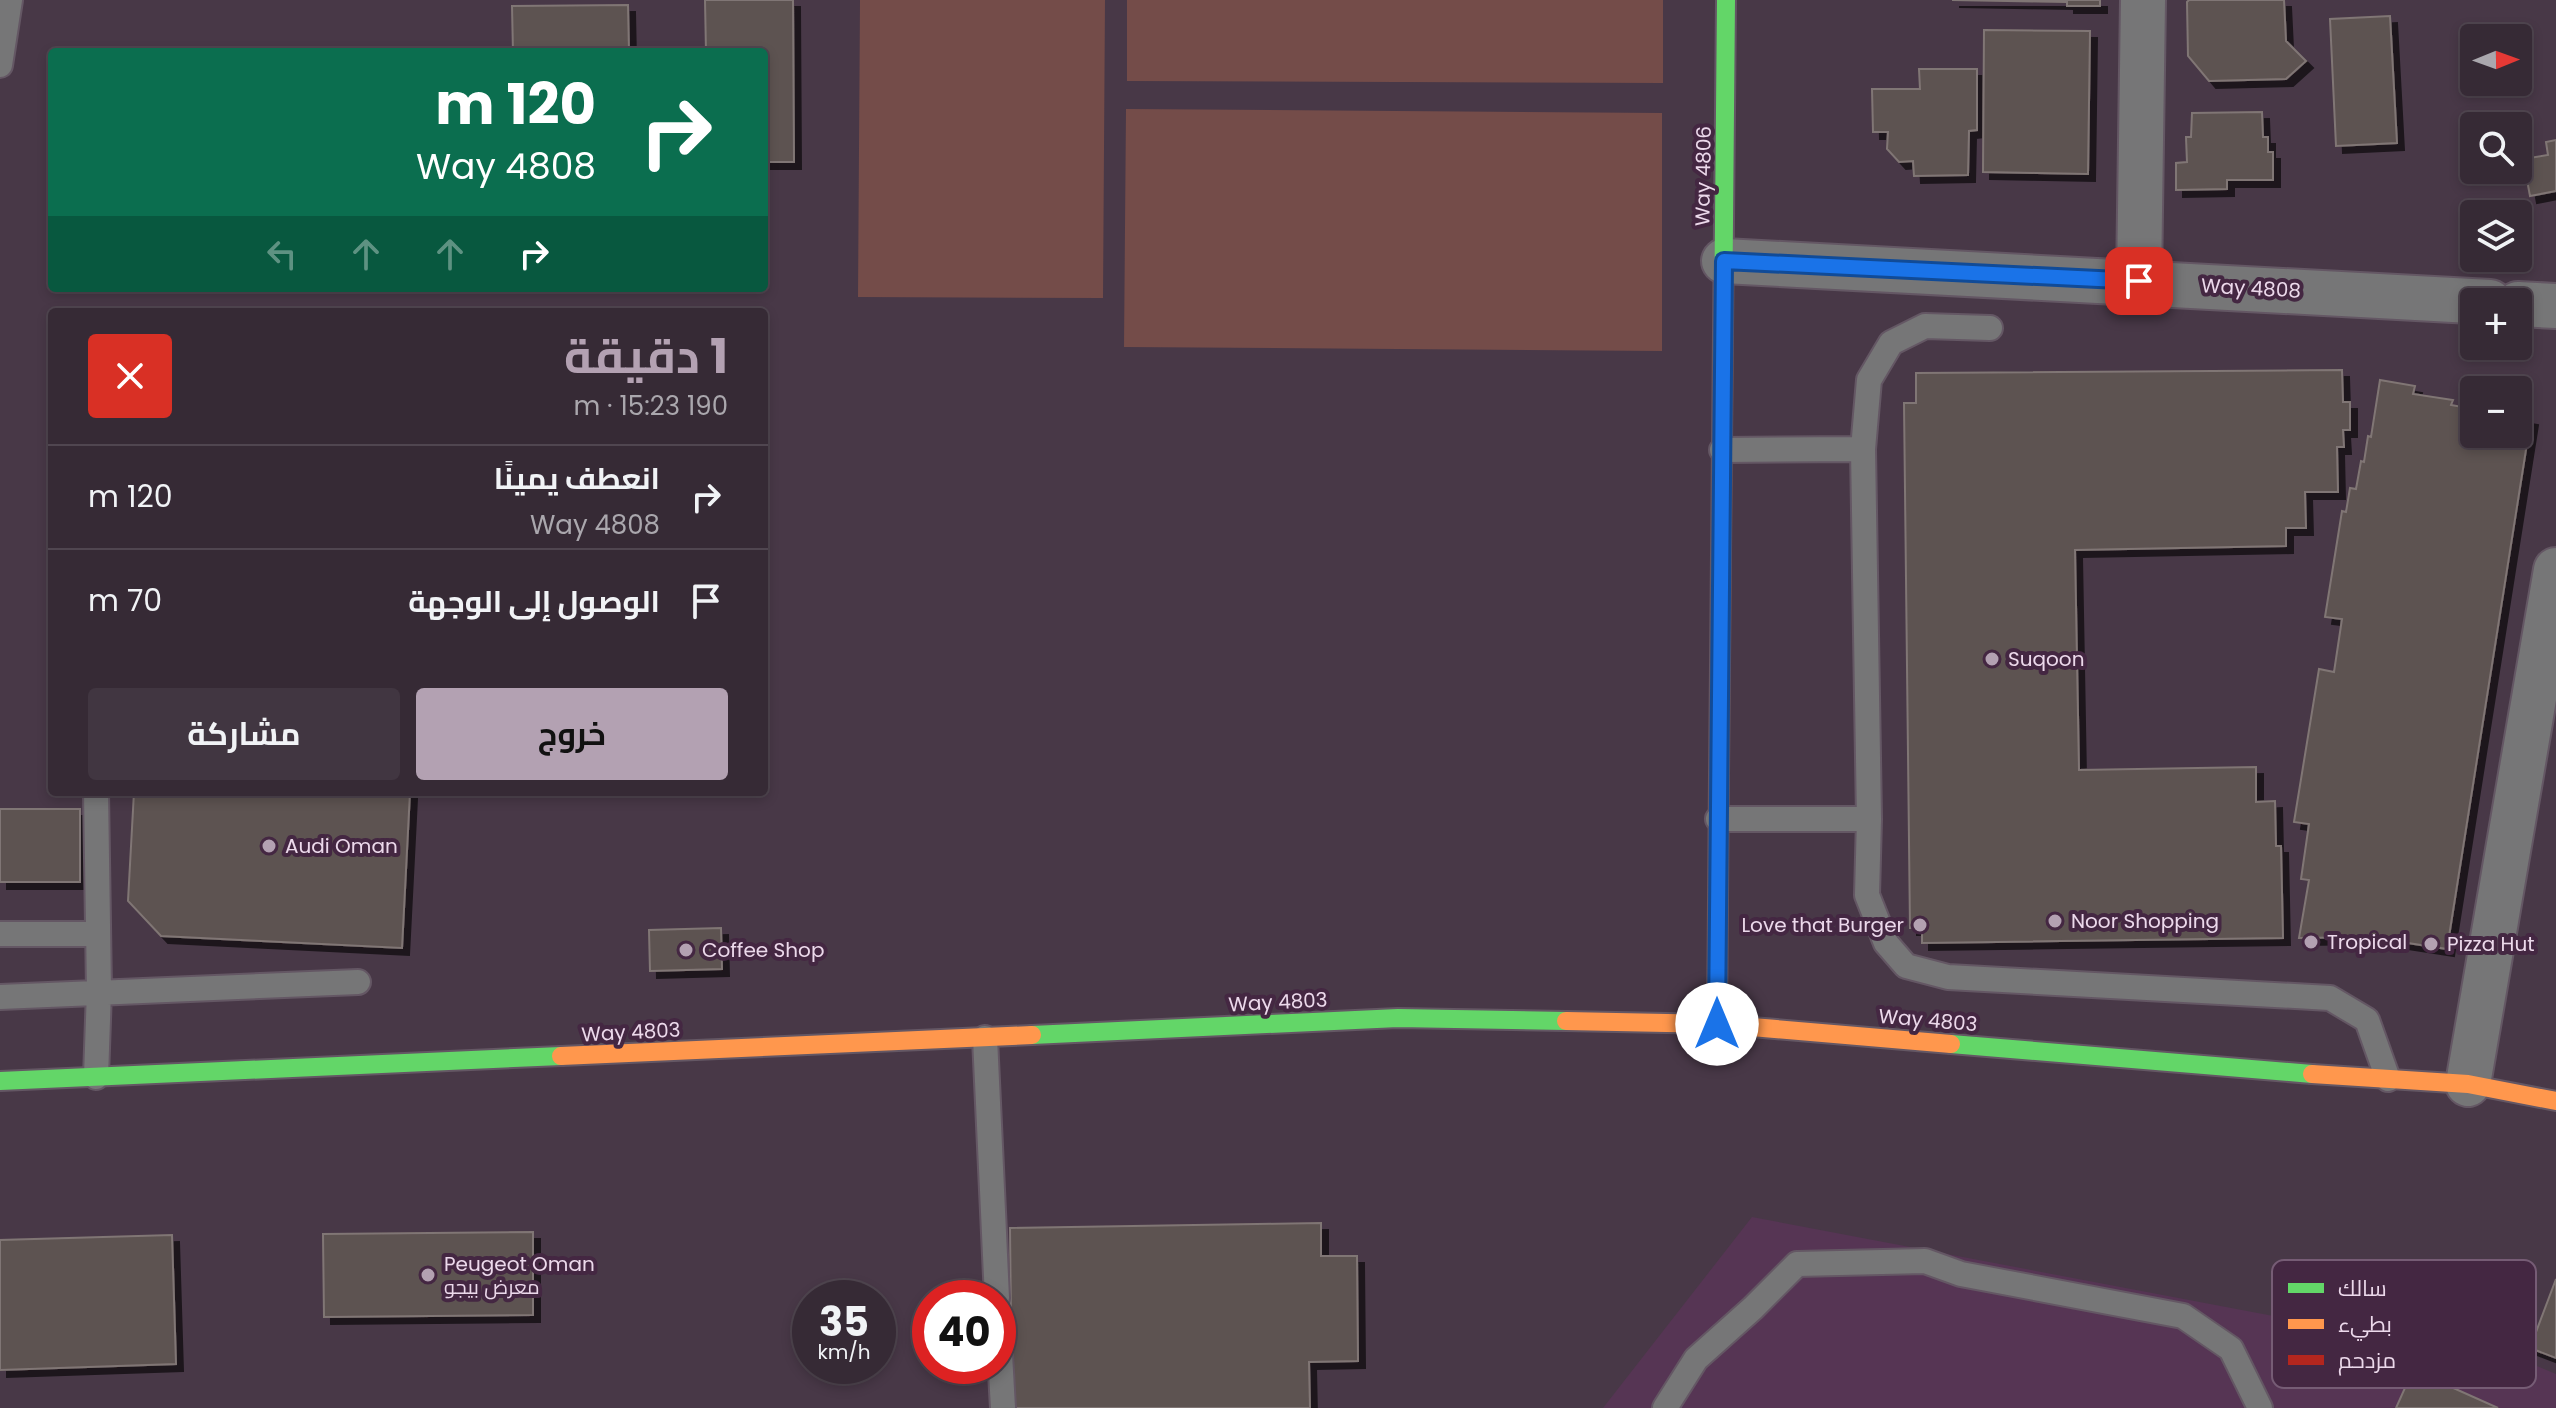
<!DOCTYPE html>
<html lang="ar">
<head>
<meta charset="utf-8">
<style>
  :root { --surface:#362a35; --page:#413641; --text:#f1f3f6; --muted:#aaa7ad; --line:#504650; --accent:#b3a1b2 }
  body { margin:0; font-family:Poppins,Cairo,sans-serif; background:var(--page); color:var(--text); direction:rtl; height:100vh; display:flex; flex-direction:column; font-size:30px; white-space:nowrap }
  * { box-sizing:border-box; margin:0 }
  p { font-size:26px; color:var(--muted) }
  .icon { flex:none; width:44px; height:44px; fill:none; stroke:currentColor; stroke-width:2; stroke-linecap:round; stroke-linejoin:round }
  .map { position:relative; flex:1; overflow:hidden; direction:ltr }
  .drawer { position:absolute; left:48px; top:308px; width:720px; height:488px; display:flex; flex-direction:column; background:var(--surface); border-radius:8px; box-shadow:0 4px 12px #0003,0 0 0 2px var(--line); direction:rtl }
  .drawer>* { flex:none }
  .hud { position:absolute; left:48px; top:48px; width:720px; height:244px; border-radius:8px; box-shadow:0 4px 12px #0003,0 0 0 2px var(--line); direction:rtl; background:#0b6e4f; color:#fff; overflow:hidden }
  .needle { width:52px; rotate:89deg }
  .buttons { position:absolute; left:2460px; top:24px; display:grid; gap:16px }
  .buttons a { display:grid; place-items:center; width:72px; height:72px; border-radius:8px; background:var(--surface); box-shadow:0 4px 12px #0003,0 0 0 2px var(--line); font-size:40px }
  .speed { position:absolute; left:792px; top:1280px; display:flex; gap:16px; font-size:40px; font-weight:700; text-align:center }
  .speed>* { display:grid; place-content:center; width:104px; height:104px; border-radius:50%; background:var(--surface); box-shadow:0 4px 12px #0003,0 0 0 2px var(--line); line-height:1 }
  .speed small { font-size:20px; font-weight:400 }
  .speed .limit { border:12px solid #d22; background:#fff; color:#111 }
  .pin { position:absolute; display:grid; place-items:center; width:68px; height:68px; color:#fff; margin:-34px; border-radius:16px; box-shadow:0 4px 12px #0006 }
  .me { position:absolute; width:88px; margin:-44px; rotate:0deg; stroke-linejoin:round; filter:drop-shadow(0 0 6px #0008) }
  .turn { display:flex; align-items:center; gap:28px; height:168px; padding:0 40px; font-size:36px }
  .turn .icon { width:104px; height:104px; stroke-width:2.5 }
  .turn b { display:block; font-size:56px; line-height:68px }
  .lanes { display:flex; align-items:center; height:76px; padding:0 40px; background:#0003; justify-content:center; gap:40px; direction:ltr }
  .lanes .off { opacity:.35 }
  .round { display:grid; place-items:center; flex:none; width:84px; height:84px; border-radius:8px; background:var(--page) }
  .headline { display:flex; align-items:center; justify-content:space-between; height:136px; padding:0 40px }
  h1 { font-size:48px; font-weight:700; line-height:60px; color:var(--accent) }
  .action { display:flex; gap:16px; margin-top:auto; padding:16px 40px }
  .action a { flex:1; height:92px; border-radius:8px; background:var(--accent); color:#111; font-size:32px; font-weight:700; line-height:92px; text-align:center }
  .action a+a { background:var(--page); color:var(--text) }
  ul { padding:0; list-style:none }
  li { display:flex; align-items:center; gap:24px; height:104px; padding:0 40px; border-top:2px solid var(--line) }
  li div { flex:1 }
  li b { display:block; font-size:30px }
  li em { font-style:normal }
  .map>svg:first-child { display:block }
  .built { fill:#563554 }
  .park { fill:#744c49 }
  .building { fill:#5d5251; stroke:#807674; stroke-width:2; filter:url(#shadow) }
  .lines { fill:none; stroke-linecap:round; stroke-linejoin:round }
  .lane-casing { stroke:#645764; stroke-width:28 }
  .street-casing { stroke:#645764; stroke-width:48 }
  .fast-casing { stroke:#645764; stroke-width:22 }
  .slow-casing { stroke:#645764; stroke-width:22 }
  .jam-casing { stroke:#645764; stroke-width:22 }
  .lane { stroke:#767677; stroke-width:24 }
  .street { stroke:#767677; stroke-width:44 }
  .fast { stroke:#63d668; stroke-width:18 }
  .slow { stroke:#ff974d; stroke-width:18 }
  .jam { stroke:#b3261e; stroke-width:18 }
  .route-casing { stroke:#114b97; stroke-width:20 }
  .route { stroke:#1a73e8; stroke-width:14 }
  .poi-dot { fill:#b3a1b2; stroke:#442742; stroke-width:3 }
  .labels { text-anchor:middle; dominant-baseline:central; stroke-width:8; stroke-linejoin:round; paint-order:stroke }
  .street-label { font-size:20px; fill:#ecd9eb; stroke:#442742 }
  .poi-label { font-size:20px; fill:#ecd9eb; stroke:#442742; text-anchor:start }
  .key { fill:#442742; stroke:#765c75; stroke-width:2 }
  .key-label { font-size:22px; fill:#ecd9eb }
</style>
</head>
<body>
<div class="map">
<svg width="2556" height="1408" viewBox="0 0 2556 1408">
  <defs>
    <filter id="shadow"><feDropShadow dx="7" dy="7" stdDeviation="0" flood-color="#0009"/></filter>
  </defs>
  <rect width="100%" height="100%" fill="#483847"/>
  <!-- built -->
  <path class="built" d="M1752,1217L2537,1366L2556,1374V1408H1603Z"/>
  <!-- park -->
  <path class="park" d="M860,0H1105L1103,298L858,297Z
    M1127,0H1663V83L1127,81Z
    M1126,109L1662,113V351L1124,347Z"/>
  <!-- building -->
  <path class="building" d="M705,0H793L794,162H764V52H706Z
    M1952,0H2066V2Z
    M2067,0H2100V6H2067Z
    M2189,0H2284L2286,41L2306,61L2286,79L2209,81L2188,56L2187,2Z
    M628,5L629,52H513L512,6Z
    M2390,16L2397,143L2336,146L2330,19Z
    M1984,30L2090,31L2088,174L1983,172Z
    M1919,69H1977V130L1969,131L1968,175L1914,176L1913,161L1899,162L1887,149L1888,132H1873L1872,89H1920Z
    M2262,112L2263,137H2268V152H2273V180H2227V189L2176,190V163L2187,162L2186,137H2191L2192,113Z
    M2556,140V191L2530,196L2523,159L2548,155L2546,142Z
    M2342,370L2343,402H2350V430H2343L2344,447H2337L2338,492H2305L2306,528H2286V546L2075,550L2079,770L2256,767V802L2275,801L2276,846H2281L2283,938L1922,943V928H1910L1904,403H1916V373Z
    M2380,380L2415,386L2413,394L2453,400L2451,405L2474,409V434H2518V416L2531,418L2447,949L2369,937L2299,938L2309,880L2301,879L2309,824L2294,822L2319,669L2334,672L2342,619L2325,617L2342,511L2346,512L2350,488L2356,489L2361,461L2364,462L2368,436L2371,437Z
    M134,792H410L402,948L161,936L128,901Z
    M0,809H80V882H0Z
    M721,928L722,969L650,971L649,930Z
    M1321,1223V1256H1357L1358,1361L1309,1362L1310,1408H1012L1010,1228Z
    M533,1232V1315L324,1317L323,1234Z
    M172,1235L176,1364L0,1370V1240Z
    M2556,1279V1358L2530,1348Z
    M2413,1370L2498,1408H2396Z"/>
  <g class="lines">
    <!-- lane casing -->
    <g class="lane-casing">
      <path id="lane" d="M0,65L10,0
        M1990,328L1925,326L1891,343L1869,380L1863,449L1869,819L1867,895L1886,943L1906,966L1948,977L2330,998L2367,1020L2388,1079
        M1722,450L1863,449
        M1718,819H1869
        M0,934H96
        M0,997L358,982
        M985,1038L997,1298
        M96,1077L99,991L96,792
        M998,1318L1003,1408
        M1665,1408L1696,1359L1753,1308L1797,1264L1925,1261L1961,1274L2183,1316L2231,1349L2260,1408"/>
    </g>
    <!-- street casing -->
    <g class="street-casing">
      <path id="street" d="M1724,261L2490,302
        M2139,281L2143,0
        M2518,304L2556,306
        M2468,1084L2556,570"/>
    </g>
    <!-- fast casing -->
    <g class="fast-casing">
      <path id="fast" d="M1719,775L1726,0
        M1032,1035L1398,1018L1566,1021
        M1951,1044L2312,1074
        M0,1081L561,1056"/>
    </g>
    <!-- slow casing -->
    <g class="slow-casing">
      <path id="slow" d="M1566,1021L1717,1024L1951,1044
        M561,1056L1032,1035
        M2312,1074L2468,1084L2556,1101"/>
    </g>
    <!-- jam casing -->
    <g class="jam-casing">
      <path id="jam" d="M1717,1024L1719,775"/>
    </g>
    <!-- lane -->
    <use href="#lane" class="lane"/>
    <!-- street -->
    <use href="#street" class="street"/>
    <!-- fast -->
    <use href="#fast" class="fast"/>
    <!-- slow -->
    <use href="#slow" class="slow"/>
    <!-- jam -->
    <use href="#jam" class="jam"/>
  </g>
  <g class="lines">
    <!-- route casing -->
    <g class="route-casing">
      <path id="route" d="M1717,1024L1724,261L2139,281"/>
    </g>
    <!-- route -->
    <use href="#route" class="route"/>
  </g>
  <!-- markers -->
  <g class="poi-dot">
    <circle cx="1992" cy="659" r="8"/>
    <circle cx="269" cy="846" r="8"/>
    <circle cx="2055" cy="921" r="8"/>
    <circle cx="1920" cy="925" r="8"/>
    <circle cx="2311" cy="942" r="8"/>
    <circle cx="2431" cy="944" r="8"/>
    <circle cx="686" cy="950" r="8"/>
    <circle cx="428" cy="1275" r="8"/>
  </g>
  <g class="labels">
    <!-- street labels -->
    <g class="street-label">
      <text transform="translate(1703 176) rotate(-89)">Way 4806</text>
      <text transform="translate(2251 288) rotate(3)">Way 4808</text>
      <text transform="translate(1278 1002) rotate(-3)">Way 4803</text>
      <text transform="translate(1928 1020) rotate(5)">Way 4803</text>
      <text transform="translate(631 1032) rotate(-3)">Way 4803</text>
    </g>
    <!-- poi labels -->
    <g class="poi-label">
      <text x="2008" y="659">Suqoon</text>
      <text x="285" y="846">Audi Oman</text>
      <text x="2071" y="921">Noor Shopping</text>
      <text x="1904" y="925" text-anchor="end">Love that Burger</text>
      <text x="2327" y="942">Tropical</text>
      <text x="2447" y="944">Pizza Hut</text>
      <text x="702" y="950">Coffee Shop</text>
      <text x="444" y="1264">Peugeot Oman<tspan x="444" dy="23">معرض بيجو</tspan></text>
    </g>
  </g>
  <!-- legend -->
  <rect x="2272" y="1260" width="264" height="128" rx="12" class="key"/>
  <rect x="2288" y="1283" width="36" height="10" fill="#63d668"/>
  <rect x="2288" y="1319" width="36" height="10" fill="#ff974d"/>
  <rect x="2288" y="1355" width="36" height="10" fill="#b3261e"/>
  <g class="key-label">
    <text x="2338" y="1296">سالك</text>
    <text x="2338" y="1332">بطيء</text>
    <text x="2338" y="1368">مزدحم</text>
  </g>
</svg>
<div class="buttons">
<a><svg class="needle" viewBox="-14 -14 28 28"><path d="M0-13l5 13h-10z" fill="#e53935"/><path d="M0 13l5-13h-10z" fill="#aaa7ad"/></svg></a>
<a><svg class="icon" aria-label="search" viewBox="0 0 24 24"><circle cx="10" cy="10" r="6"/><path d="M15 15l6 6"/></svg></a>
<a><svg class="icon" aria-label="layers" viewBox="0 0 24 24"><path d="M12 4l9 5-9 5-9-5zM3 14l9 5 9-5"/></svg></a>
<a>+</a>
<a>−</a>
</div>
<div class="speed"><div>35<small>km/h</small></div><div class="limit">40</div></div>
<div class="pin" style="left:2139px;top:281px;background:#d93025"><svg class="icon" aria-label="arrive" viewBox="0 0 24 24"><path d="M6 21V4h12l-3 4 3 4H6"/></svg></div>
<svg class="me" style="left:1717px;top:1024px" viewBox="-20 -20 40 40"><circle r="19" fill="#fff"/><path d="M0-13L10 11 0 6-10 11z" fill="#1a73e8"/></svg>
<div class="hud">
<div class="turn"><svg class="icon" aria-label="right" viewBox="0 0 24 24"><path d="M7 20v-9h11M14 6l5 5-5 5"/></svg><div><b>120 m</b>Way 4808</div></div>
<div class="lanes"><svg class="icon off" aria-label="left" viewBox="0 0 24 24"><path d="M17 20v-9H6M10 6l-5 5 5 5"/></svg><svg class="icon off" aria-label="ahead" viewBox="0 0 24 24"><path d="M12 20V5M6 11l6-6 6 6"/></svg><svg class="icon off" aria-label="ahead" viewBox="0 0 24 24"><path d="M12 20V5M6 11l6-6 6 6"/></svg><svg class="icon" aria-label="right" viewBox="0 0 24 24"><path d="M7 20v-9h11M14 6l5 5-5 5"/></svg></div>
</div>
<section class="drawer">
<div class="headline"><div><h1>1 دقيقة</h1><p>190 m · 15:23</p></div><a class="round" style="background:#d93025;color:#fff"><svg class="icon" aria-label="close" viewBox="0 0 24 24"><path d="M6 6l12 12M18 6L6 18"/></svg></a></div>
<ul>
<li><svg class="icon" aria-label="right" viewBox="0 0 24 24"><path d="M7 20v-9h11M14 6l5 5-5 5"/></svg><div><b>انعطف يمينًا</b><p>Way 4808</p></div><em>120 m</em></li>
<li><svg class="icon" aria-label="arrive" viewBox="0 0 24 24"><path d="M6 21V4h12l-3 4 3 4H6"/></svg><div><b>الوصول إلى الوجهة</b></div><em>70 m</em></li>
</ul>
<div class="action"><a>خروج</a><a>مشاركة</a></div>
</section>
</div>
</body>
</html>
